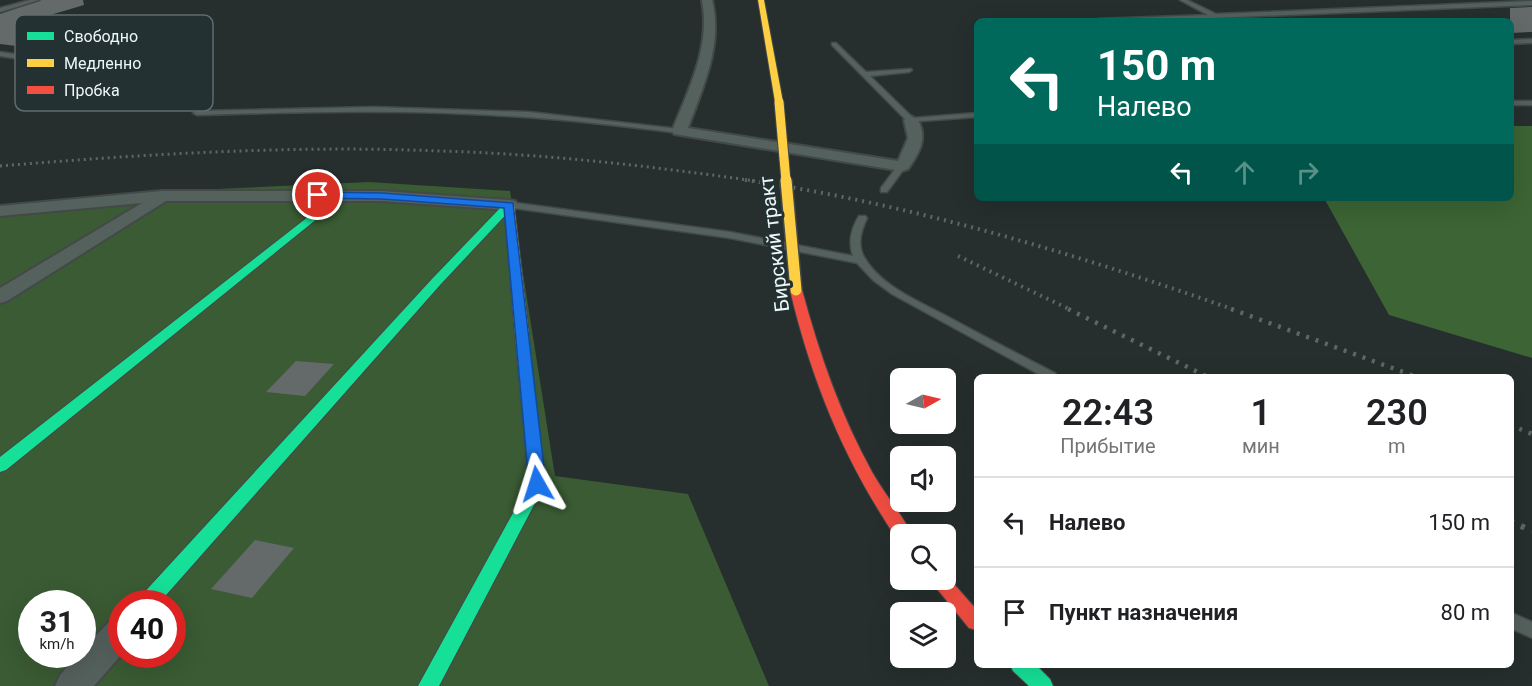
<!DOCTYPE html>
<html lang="ru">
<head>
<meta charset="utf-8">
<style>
  :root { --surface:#fff; --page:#f6f6f6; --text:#202124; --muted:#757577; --line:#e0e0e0 }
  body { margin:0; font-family:Roboto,sans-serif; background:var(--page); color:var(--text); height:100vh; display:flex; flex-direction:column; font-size:22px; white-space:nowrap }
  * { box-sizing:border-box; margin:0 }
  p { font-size:20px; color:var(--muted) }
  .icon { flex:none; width:33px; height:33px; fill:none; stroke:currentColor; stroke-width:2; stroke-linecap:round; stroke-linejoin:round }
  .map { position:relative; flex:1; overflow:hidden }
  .drawer { position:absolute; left:974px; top:374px; width:540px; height:294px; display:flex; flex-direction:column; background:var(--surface); border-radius:9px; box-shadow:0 6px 24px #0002 }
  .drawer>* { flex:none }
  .top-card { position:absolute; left:974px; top:18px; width:540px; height:183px; border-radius:9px; box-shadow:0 6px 24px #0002; background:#00695c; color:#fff; overflow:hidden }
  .needle { width:39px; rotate:82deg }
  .controls { position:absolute; left:890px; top:368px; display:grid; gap:12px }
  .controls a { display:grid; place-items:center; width:66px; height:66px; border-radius:9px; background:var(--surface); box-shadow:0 6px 24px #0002; font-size:30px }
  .speed { position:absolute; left:18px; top:590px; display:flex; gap:12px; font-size:30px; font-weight:700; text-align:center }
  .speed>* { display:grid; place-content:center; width:78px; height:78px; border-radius:50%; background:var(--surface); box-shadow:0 6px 24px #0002; line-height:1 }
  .speed small { font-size:15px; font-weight:400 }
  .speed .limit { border:9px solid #d22; background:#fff; color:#111 }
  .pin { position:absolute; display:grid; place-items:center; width:51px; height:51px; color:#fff; margin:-26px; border:3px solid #fff; border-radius:50%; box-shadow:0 2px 6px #0007 }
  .me { position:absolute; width:66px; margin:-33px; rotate:354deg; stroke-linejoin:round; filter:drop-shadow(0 0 4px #0008) }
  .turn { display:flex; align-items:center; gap:21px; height:126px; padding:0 24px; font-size:27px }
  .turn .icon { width:78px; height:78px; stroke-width:2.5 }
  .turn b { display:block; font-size:42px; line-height:51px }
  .lanes { display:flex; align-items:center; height:57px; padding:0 24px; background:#0003; justify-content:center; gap:30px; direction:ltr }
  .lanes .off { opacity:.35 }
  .eta { display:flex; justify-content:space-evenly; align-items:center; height:102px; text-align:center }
  .eta b { font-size:36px; font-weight:600; line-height:42px }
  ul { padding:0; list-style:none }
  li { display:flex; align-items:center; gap:18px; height:90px; padding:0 24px; border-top:2px solid var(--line) }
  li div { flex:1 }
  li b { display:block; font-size:22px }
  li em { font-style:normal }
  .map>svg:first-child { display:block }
  .green { fill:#3a5b33; fill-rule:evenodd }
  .forest { fill:#3c6434 }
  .building { fill:#64696a }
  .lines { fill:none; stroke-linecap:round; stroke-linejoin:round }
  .lane-casing { stroke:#434949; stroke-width:3 }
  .street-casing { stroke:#434949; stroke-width:4 }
  .fast-casing { stroke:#434949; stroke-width:2 }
  .slow-casing { stroke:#434949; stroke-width:2 }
  .jam-casing { stroke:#434949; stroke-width:2 }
  .lane { fill:#55615d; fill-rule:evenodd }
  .street { fill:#55615d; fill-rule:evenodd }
  .fast { fill:#16e098; fill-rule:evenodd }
  .slow { fill:#ffcf43; fill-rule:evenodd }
  .jam { fill:#f24e42; fill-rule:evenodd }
  .rail-far3 { stroke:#5d6765; stroke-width:3; stroke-dasharray:2 4; stroke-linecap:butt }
  .rail-far2 { stroke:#5d6765; stroke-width:4; stroke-dasharray:2 5; stroke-linecap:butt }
  .rail-far1 { stroke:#5d6765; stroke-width:4.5; stroke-dasharray:3 7; stroke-linecap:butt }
  .rail { stroke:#5d6765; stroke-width:6; stroke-dasharray:4 8; stroke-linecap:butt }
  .slow-bridge-far1-casing { stroke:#434949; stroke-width:11; stroke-linecap:butt }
  .slow-bridge-casing { stroke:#434949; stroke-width:14; stroke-linecap:butt }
  .slow-bridge-far1 { stroke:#ffcf43; stroke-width:9 }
  .slow-bridge { stroke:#ffcf43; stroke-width:11 }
  .route { fill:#1a73e8; stroke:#114b97; stroke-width:1.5 }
  .labels { text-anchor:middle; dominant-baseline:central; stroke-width:6; stroke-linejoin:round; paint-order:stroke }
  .street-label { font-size:20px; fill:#eef7f7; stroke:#233132 }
  .key { fill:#233132; stroke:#606c6d; stroke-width:1.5 }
  .key-label { font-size:16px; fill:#eef7f7 }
</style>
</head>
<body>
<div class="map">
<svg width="1532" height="686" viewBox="0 0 1532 686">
  <rect width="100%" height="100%" fill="#262e2e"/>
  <!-- green -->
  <path class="green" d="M369,182L510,191L555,476L688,494L769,686H0V206L127,193ZM32,603H82V654H32ZM122,603H172V654H122Z"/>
  <!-- forest -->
  <path class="forest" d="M1511,126H1532V358L1389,315L1324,198H1510Z"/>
  <!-- building -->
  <path class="building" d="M41,0H83L84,5L30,21L193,40L135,61L0,44V14Z
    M1532,7V32L1510,33V8Z
    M296,361L334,364L305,396L266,392Z
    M255,540L294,548L252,598L211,589Z"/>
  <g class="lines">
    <!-- lane casing -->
    <g class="lane-casing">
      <path id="lane" d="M30,0H39L0,12V8Z
        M1180,0H1187L1216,14L1532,1V5L1139,21H1095L1098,19L1208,15Z
        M1532,39V43L1510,44V40Z
        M832,43H836L866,72L911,69L912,70L909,72L870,76L913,118L976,113V117L908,122L832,45Z
        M0,52L122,70L155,67L158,69L155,71L122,74L0,56Z
        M1510,101H1532V105H1510Z
        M373,107L529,112L679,129L683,131L679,133C622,126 564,119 507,116C404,109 300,112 197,115L193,113L197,111Z
        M902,163L906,166L887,192H881V188L899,164Z
        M509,202L730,232L853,256C848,242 851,229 859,216H865L867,218C861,231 857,244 864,257C881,287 921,302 950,318C985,337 1020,355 1055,373L1057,376H1042L892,294L873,280L857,263L730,238L506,207L504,205Z
        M1510,612L1532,622V638L1510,628Z"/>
    </g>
    <!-- street casing -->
    <g class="street-casing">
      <path id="street" d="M702,0H712C723,45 703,87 688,128L898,161L908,138L904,120L911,116L918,120C928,139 919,153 908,169L902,171L674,134L672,131C689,89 711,46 702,0Z
        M162,191H382L509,200L515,201L518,205L515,209L509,210L382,201H166L7,301L0,303V288L142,203L0,216V206Z
        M122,617V654L94,686H55L60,675L79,654H82V650L110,621Z"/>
    </g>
    <!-- fast casing -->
    <g class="fast-casing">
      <path id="fast" d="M340,192L345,195L344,197L6,470L0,472V457Z
        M509,202L514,205L513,207L440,285L159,603H137L140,597L432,279L505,203Z
        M522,331L529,335L545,484L439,686H418L529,484L515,335Z
        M1010,664H1035L1050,679L1053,686H1029L1013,671Z"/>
    </g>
    <!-- slow casing -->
    <g class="slow-casing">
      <path id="slow" d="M758,0H764L783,102L779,104L775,102Z
        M509,202L514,205L529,335L522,339L515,335L504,205Z"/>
    </g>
    <!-- jam casing -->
    <g class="jam-casing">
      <path id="jam" d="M796,286L802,290C819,353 840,414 872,472C884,493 900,512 912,534H900V540L897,539C844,460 812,382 790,290Z
        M945,574L976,609V630L969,628L929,579H945Z"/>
    </g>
    <!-- lane -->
    <use href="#lane" class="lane"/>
    <!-- street -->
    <use href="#street" class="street"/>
    <!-- fast -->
    <use href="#fast" class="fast"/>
    <!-- slow -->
    <use href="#slow" class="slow"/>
    <!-- jam -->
    <use href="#jam" class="jam"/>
    <!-- rail-far3 -->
    <path class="rail-far3" d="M0,166C146,154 293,145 440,151C546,154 650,166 755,181"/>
    <!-- rail-far2 -->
    <path class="rail-far2" d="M745,180C912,204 1076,254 1235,310
      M958,256L1071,310"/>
    <!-- rail-far1 -->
    <path class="rail-far1" d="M1068,309L1206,376
      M1231,309L1414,376
      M1510,425L1532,434"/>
    <!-- rail -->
    <path class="rail" d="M1510,521L1532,531"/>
    <!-- slow-bridge-far1 casing -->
    <g class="slow-bridge-far1-casing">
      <path id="slow-bridge-far1" d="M779,102L786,181"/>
    </g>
    <!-- slow-bridge casing -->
    <g class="slow-bridge-casing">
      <path id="slow-bridge" d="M786,180L796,290"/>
    </g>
    <!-- slow-bridge-far1 -->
    <use href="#slow-bridge-far1" class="slow-bridge-far1"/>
    <!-- slow-bridge -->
    <use href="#slow-bridge" class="slow-bridge"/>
  </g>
  <!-- route -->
  <path class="route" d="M318,192L382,193L513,203L546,484L543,488L537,490L532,488L529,484L504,208L382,199L314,198V193Z"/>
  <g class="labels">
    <!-- street labels -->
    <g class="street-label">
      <text transform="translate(774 244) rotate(-97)">Бирский тракт</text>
    </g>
  </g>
  <!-- legend -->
  <rect x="15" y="15" width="198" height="96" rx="9" class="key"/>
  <rect x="27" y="32" width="27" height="8" fill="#16e098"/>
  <rect x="27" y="59" width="27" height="8" fill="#ffcf43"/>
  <rect x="27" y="86" width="27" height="8" fill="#f24e42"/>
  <g class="key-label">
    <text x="64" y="42">Свободно</text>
    <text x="64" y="69">Медленно</text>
    <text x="64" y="96">Пробка</text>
  </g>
</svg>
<div class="controls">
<a><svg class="needle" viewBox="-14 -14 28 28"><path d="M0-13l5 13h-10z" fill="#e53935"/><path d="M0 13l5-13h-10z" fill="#757577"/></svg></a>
<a><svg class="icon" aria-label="sound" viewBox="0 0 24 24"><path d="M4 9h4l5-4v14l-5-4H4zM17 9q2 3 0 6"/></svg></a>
<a><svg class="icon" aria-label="search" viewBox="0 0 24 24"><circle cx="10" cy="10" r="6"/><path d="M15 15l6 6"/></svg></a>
<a><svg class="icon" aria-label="layers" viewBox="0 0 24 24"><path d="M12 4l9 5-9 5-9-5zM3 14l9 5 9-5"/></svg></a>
</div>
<div class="speed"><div>31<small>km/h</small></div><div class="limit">40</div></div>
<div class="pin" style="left:318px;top:195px;background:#d93025"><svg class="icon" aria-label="arrive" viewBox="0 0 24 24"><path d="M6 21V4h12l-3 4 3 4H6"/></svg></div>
<svg class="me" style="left:537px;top:484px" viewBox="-20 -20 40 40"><path d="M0-17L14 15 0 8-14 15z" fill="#1a73e8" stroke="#fff" stroke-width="4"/></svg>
<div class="top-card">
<div class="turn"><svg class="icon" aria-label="left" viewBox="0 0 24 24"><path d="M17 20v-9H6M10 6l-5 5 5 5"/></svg><div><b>150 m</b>Налево</div></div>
<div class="lanes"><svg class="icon" aria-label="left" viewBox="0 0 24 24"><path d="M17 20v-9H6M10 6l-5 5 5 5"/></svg><svg class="icon off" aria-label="ahead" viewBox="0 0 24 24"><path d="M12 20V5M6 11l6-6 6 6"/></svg><svg class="icon off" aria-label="right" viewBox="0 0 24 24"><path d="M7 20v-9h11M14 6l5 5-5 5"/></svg></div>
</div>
<section class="drawer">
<div class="eta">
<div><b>22:43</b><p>Прибытие</p></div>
<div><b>1</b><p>мин</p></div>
<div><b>230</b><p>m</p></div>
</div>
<ul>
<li><svg class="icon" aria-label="left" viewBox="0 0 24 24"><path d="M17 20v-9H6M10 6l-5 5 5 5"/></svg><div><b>Налево</b></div><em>150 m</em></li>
<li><svg class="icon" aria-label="arrive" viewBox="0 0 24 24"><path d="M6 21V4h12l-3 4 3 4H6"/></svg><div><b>Пункт назначения</b></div><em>80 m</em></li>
</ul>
</section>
</div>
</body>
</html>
